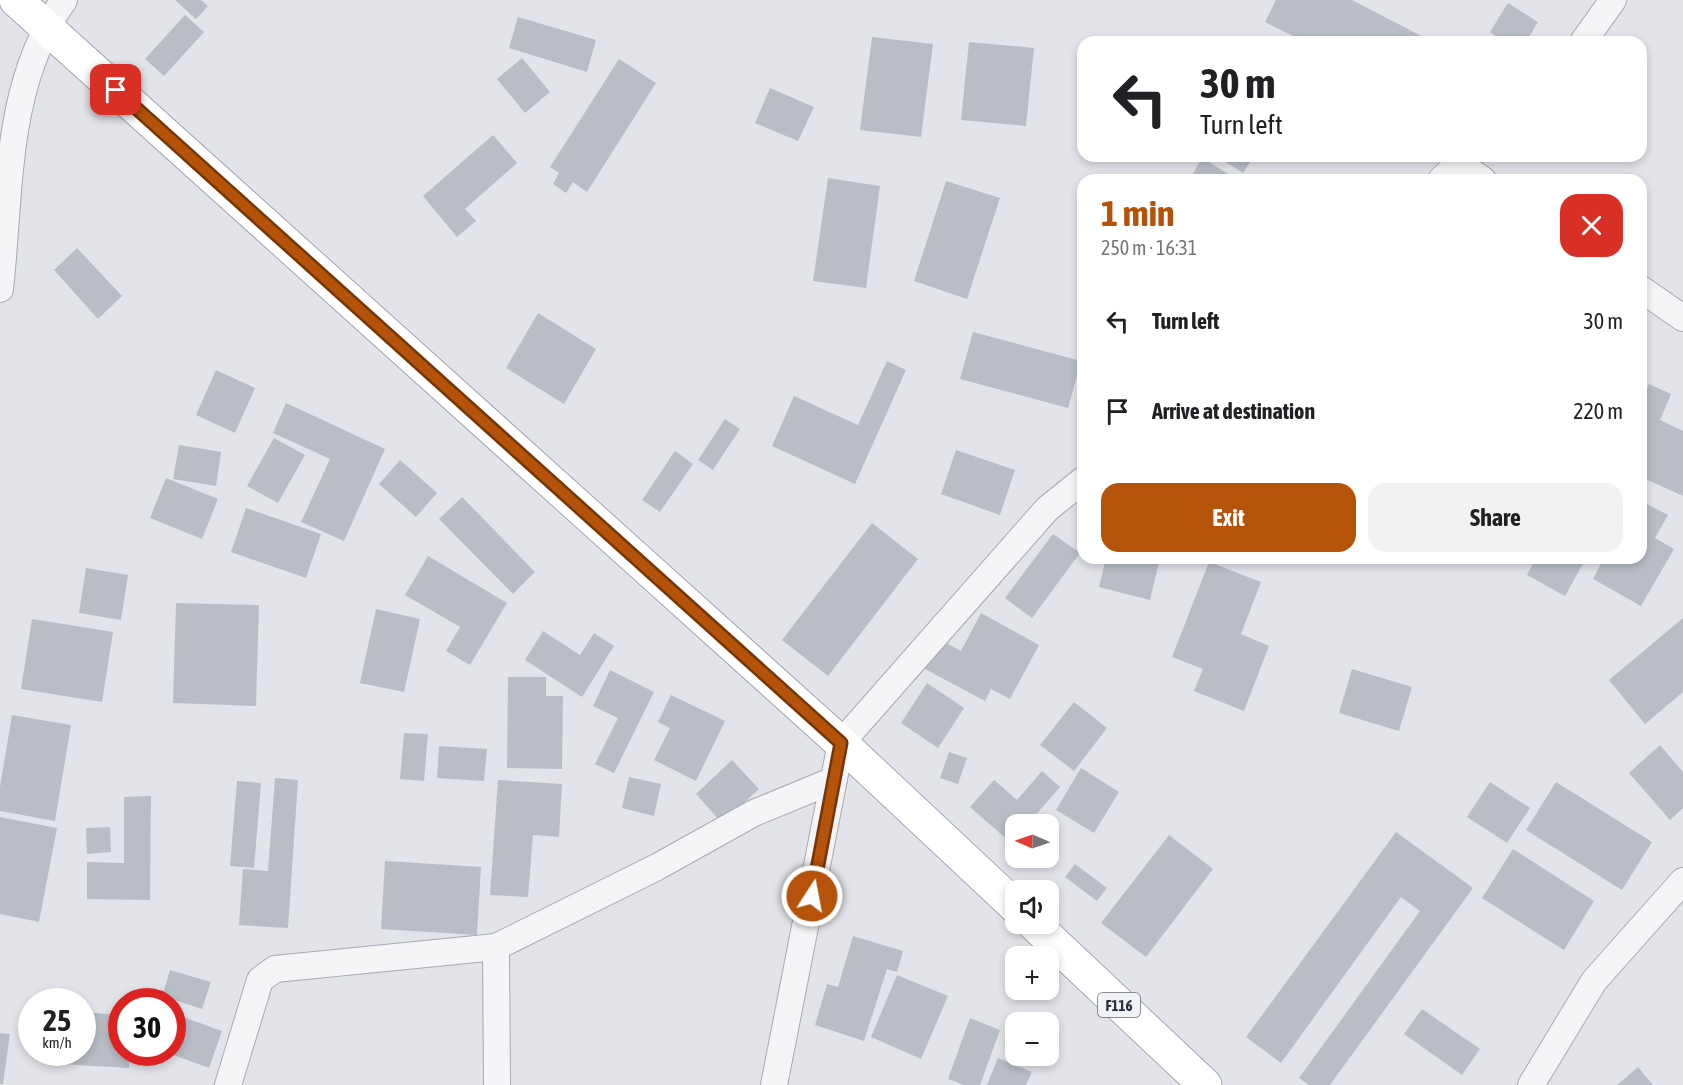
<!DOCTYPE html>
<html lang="en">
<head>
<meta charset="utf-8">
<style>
  :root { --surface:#fff; --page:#f2f2f2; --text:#202124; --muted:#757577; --accent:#b45309 }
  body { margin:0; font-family:"Asap Condensed",sans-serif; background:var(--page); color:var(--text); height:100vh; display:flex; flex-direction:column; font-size:22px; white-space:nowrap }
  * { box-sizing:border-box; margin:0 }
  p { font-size:20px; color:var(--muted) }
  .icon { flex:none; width:33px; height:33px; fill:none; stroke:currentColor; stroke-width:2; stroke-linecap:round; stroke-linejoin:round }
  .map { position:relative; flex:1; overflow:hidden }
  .details { position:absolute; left:1077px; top:174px; width:570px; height:390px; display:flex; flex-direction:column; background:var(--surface); border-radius:18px; box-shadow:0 3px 9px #0003 }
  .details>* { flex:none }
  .guide { position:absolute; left:1077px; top:36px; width:570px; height:126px; border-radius:18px; box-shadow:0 3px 9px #0003; background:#fff; color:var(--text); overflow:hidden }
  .needle { width:39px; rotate:272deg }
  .buttons { position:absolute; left:1005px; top:814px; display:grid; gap:12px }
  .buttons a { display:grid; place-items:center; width:54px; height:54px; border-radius:12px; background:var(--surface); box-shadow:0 3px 9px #0003; font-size:30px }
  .speed { position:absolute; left:18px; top:988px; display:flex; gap:12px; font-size:30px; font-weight:700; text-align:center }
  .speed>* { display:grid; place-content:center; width:78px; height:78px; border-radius:50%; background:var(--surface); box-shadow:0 3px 9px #0003; line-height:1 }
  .speed small { font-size:15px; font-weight:400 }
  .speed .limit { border:9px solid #d22; background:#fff; color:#111 }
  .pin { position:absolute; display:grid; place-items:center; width:51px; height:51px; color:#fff; margin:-26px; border-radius:12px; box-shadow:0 3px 9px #0006 }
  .me { position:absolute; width:66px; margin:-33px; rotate:11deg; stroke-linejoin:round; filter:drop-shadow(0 0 4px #0008) }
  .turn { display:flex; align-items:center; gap:21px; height:126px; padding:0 24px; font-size:27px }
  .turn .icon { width:78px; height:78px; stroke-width:2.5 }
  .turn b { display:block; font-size:42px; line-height:51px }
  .round { display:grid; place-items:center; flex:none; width:63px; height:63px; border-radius:18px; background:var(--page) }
  .head { display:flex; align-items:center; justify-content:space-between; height:102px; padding:0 24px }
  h1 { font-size:36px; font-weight:700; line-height:45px; color:var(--accent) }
  .action { display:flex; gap:12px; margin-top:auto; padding:12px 24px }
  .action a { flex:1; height:69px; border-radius:18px; background:var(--accent); color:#fff; font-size:24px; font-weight:700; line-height:69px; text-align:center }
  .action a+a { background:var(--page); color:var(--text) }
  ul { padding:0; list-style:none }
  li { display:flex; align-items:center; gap:18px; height:90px; padding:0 24px }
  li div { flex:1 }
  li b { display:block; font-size:22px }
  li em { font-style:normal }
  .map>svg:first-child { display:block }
  .building { fill:#b9bdc6 }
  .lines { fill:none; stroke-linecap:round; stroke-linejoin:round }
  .street-casing { stroke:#a7aab4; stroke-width:28 }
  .primary-casing { stroke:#a2a7b5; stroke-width:35 }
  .street { stroke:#f5f5f8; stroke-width:26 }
  .primary { stroke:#fff; stroke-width:33 }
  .route-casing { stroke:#753606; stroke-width:15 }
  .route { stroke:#b45309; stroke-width:10 }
  .labels { text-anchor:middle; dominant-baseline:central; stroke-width:5; stroke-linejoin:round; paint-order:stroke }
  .shield { fill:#f2f3f7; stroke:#676a78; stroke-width:1.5 }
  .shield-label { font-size:15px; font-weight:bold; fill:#2b3041 }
</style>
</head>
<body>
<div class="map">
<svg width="1683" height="1085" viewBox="0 0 1683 1085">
  <rect width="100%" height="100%" fill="#e2e4ea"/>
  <!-- building -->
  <path class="building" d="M175,0H201L208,6L196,19Z
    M1276,0H1352L1433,42H1305L1265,22Z
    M1508,3L1538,22L1526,42H1505L1490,32Z
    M185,15L204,32L164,76L145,59Z
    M518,17L596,40L587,72L509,48Z
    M872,37L933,44L921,137L860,130Z
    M969,42L1034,48L1026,126L961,120Z
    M522,58L550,92L525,113L497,79Z
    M619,59L656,83L587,192L573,182L566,193L553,184L559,173L550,167Z
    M770,88L814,107L798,141L755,123Z
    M493,135L517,163L465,209L476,221L457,237L423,196Z
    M1216,156H1254L1243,173Z
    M1202,158L1230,175L1227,180H1189Z
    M828,178L880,186L866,288L813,281Z
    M946,181L1000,198L967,299L914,281Z
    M77,248L122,296L98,319L54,270Z
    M538,313L596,349L564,404L506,368Z
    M973,332L1081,361L1068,408L960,379Z
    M887,361L906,370L855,484L772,446L794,396L858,425Z
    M216,370L255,388L235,433L196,415Z
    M1649,384L1671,394L1660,420L1683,431V496L1641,477V402Z
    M286,403L385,449L344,541L301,522L330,459L273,433Z
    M725,419L740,429L713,470L698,460Z
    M274,438L305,455L278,503L247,486Z
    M179,445L221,452L216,486L173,479Z
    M956,450L1015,470L1000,515L941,494Z
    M675,451L693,464L660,512L642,500Z
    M400,460L437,493L416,517L379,484Z
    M166,478L218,499L202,539L150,518Z
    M462,497L535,572L513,594L439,519Z
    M1641,501L1668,515L1655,538L1674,549L1641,606L1593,579L1604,558H1641Z
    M246,508L321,534L306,578L231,552Z
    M872,523L918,559L828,676L782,640Z
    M1053,534L1080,553L1032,618L1005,598Z
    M428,556L507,603L470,665L446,651L460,627L405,595Z
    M1106,558H1160L1150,600L1099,587Z
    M1536,558H1586L1565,596L1527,575Z
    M1209,562L1261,582L1241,634L1269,646L1244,711L1194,691L1203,669L1172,657Z
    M86,568L128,575L121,620L79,613Z
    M176,603L259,605L256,706L173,703Z
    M376,609L420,619L404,692L360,683Z
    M981,613L1039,645L1010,699L991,689L985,701L925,669L941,640L961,651Z
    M1683,618V692L1645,724L1609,680Z
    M32,619L113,632L102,702L21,689Z
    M543,631L580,655L594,633L614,646L582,697L525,660Z
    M1352,669L1412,687L1399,731L1339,713Z
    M610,670L654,692L614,773L595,764L618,718L593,706Z
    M508,677H546V696H563L562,769L507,768Z
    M927,683L964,708L938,748L901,723Z
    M671,695L725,721L696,781L654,760L670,728L658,722Z
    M1074,702L1107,728L1074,771L1040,745Z
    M12,715L71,725L55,821L0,811V787Z
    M404,733L428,734L424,781L400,779Z
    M1660,745L1683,772V808L1670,820L1629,773Z
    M439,746L487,749L484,781L437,778Z
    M949,752L967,758L958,784L940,778Z
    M732,760L759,789L722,823L696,794Z
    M1081,768L1119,792L1094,833L1056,810Z
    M1042,771L1060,787L1027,825H1016V838L1011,843L970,807L994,780L1017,800Z
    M629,777L661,784L654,816L622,808Z
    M275,778L298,780L288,928L239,925L243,869L268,871Z
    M498,780L562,784L559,837L533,835L528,897L490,895Z
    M237,781L261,783L254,868L230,866Z
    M1490,782L1530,808L1507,843L1467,817Z
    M1556,782L1652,842L1622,890L1526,830Z
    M151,796L150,900L87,899V862L124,863V797Z
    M0,817L57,828L39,922L0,914Z
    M110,827L111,852L87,854L86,828Z
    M1396,832L1473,888L1330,1085H1309L1299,1078L1420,911L1401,897L1281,1063L1246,1037Z
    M1169,835L1213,869L1146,957L1101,923Z
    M1513,849L1594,901L1564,950L1482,898Z
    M385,861L481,867L477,935L381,929Z
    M1075,864L1107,888L1097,901L1065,877Z
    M853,936L903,951L897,972L887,969L864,1041L815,1025L827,984L838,987Z
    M170,970L211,982L202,1009L162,996Z
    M897,975L948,996L921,1059L871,1037Z
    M1422,1009L1480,1049L1462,1075L1404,1034Z
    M82,1012L122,1015V1053H130L129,1068L62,1064L63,1053H82Z
    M172,1013L222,1031L209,1068L168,1053H172Z
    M970,1018L1000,1030L980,1085H964L948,1079Z
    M0,1033L10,1034L3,1084H0Z
    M998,1058L1032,1072L1026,1085H987Z
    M1638,1067L1653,1085H1617Z"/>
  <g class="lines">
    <!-- street casing -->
    <g class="street-casing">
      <path id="street" d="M1583,42L1613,0
        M1459,163L1483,180
        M1441,180L1466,156
        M0,289C11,190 4,86 64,0
        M1641,289L1683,318
        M496,947L497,1085
        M228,1085L260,980L275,969L496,947L657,867L754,813L834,780
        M774,1085L841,743L1047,509L1083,480
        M1531,1085L1594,981L1683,881"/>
    </g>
    <!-- primary casing -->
    <g class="primary-casing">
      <path id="primary" d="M16,0L841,743L1016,907
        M1034,924L1205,1085"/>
    </g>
    <!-- street -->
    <use href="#street" class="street"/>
    <!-- primary -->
    <use href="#primary" class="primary"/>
  </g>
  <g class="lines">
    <!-- route casing -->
    <g class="route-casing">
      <path id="route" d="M116,90L841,743L812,896"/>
    </g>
    <!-- route -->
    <use href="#route" class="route"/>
  </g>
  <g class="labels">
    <!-- shield labels -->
    <rect class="shield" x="1098" y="993" width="42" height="24" rx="4.5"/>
    <g class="shield-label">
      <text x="1119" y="1005">F116</text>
    </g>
  </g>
</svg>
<div class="buttons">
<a><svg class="needle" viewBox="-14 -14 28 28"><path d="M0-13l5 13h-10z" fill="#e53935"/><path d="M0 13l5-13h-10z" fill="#757577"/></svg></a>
<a><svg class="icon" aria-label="sound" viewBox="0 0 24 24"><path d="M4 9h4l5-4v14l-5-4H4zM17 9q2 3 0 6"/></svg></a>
<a>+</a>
<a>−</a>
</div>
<div class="speed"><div>25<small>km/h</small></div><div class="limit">30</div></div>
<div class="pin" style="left:116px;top:90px;background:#d93025"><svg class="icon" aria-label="arrive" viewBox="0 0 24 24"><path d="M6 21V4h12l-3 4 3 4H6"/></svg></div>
<svg class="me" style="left:812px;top:896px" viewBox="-20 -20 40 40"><circle r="17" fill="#b45309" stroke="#fff" stroke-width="3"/><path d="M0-11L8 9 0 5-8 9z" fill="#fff"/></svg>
<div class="guide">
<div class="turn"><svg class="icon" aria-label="left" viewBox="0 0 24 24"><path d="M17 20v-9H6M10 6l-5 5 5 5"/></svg><div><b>30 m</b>Turn left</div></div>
</div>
<section class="details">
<div class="head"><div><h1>1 min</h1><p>250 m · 16:31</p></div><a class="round" style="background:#d93025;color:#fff"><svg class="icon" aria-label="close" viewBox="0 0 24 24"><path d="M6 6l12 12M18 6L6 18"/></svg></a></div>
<ul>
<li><svg class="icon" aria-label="left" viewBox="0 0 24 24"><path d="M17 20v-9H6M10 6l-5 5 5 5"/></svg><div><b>Turn left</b></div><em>30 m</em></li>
<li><svg class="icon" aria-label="arrive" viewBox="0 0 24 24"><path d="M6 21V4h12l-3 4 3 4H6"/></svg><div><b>Arrive at destination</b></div><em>220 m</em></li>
</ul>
<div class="action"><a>Exit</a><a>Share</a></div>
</section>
</div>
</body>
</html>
